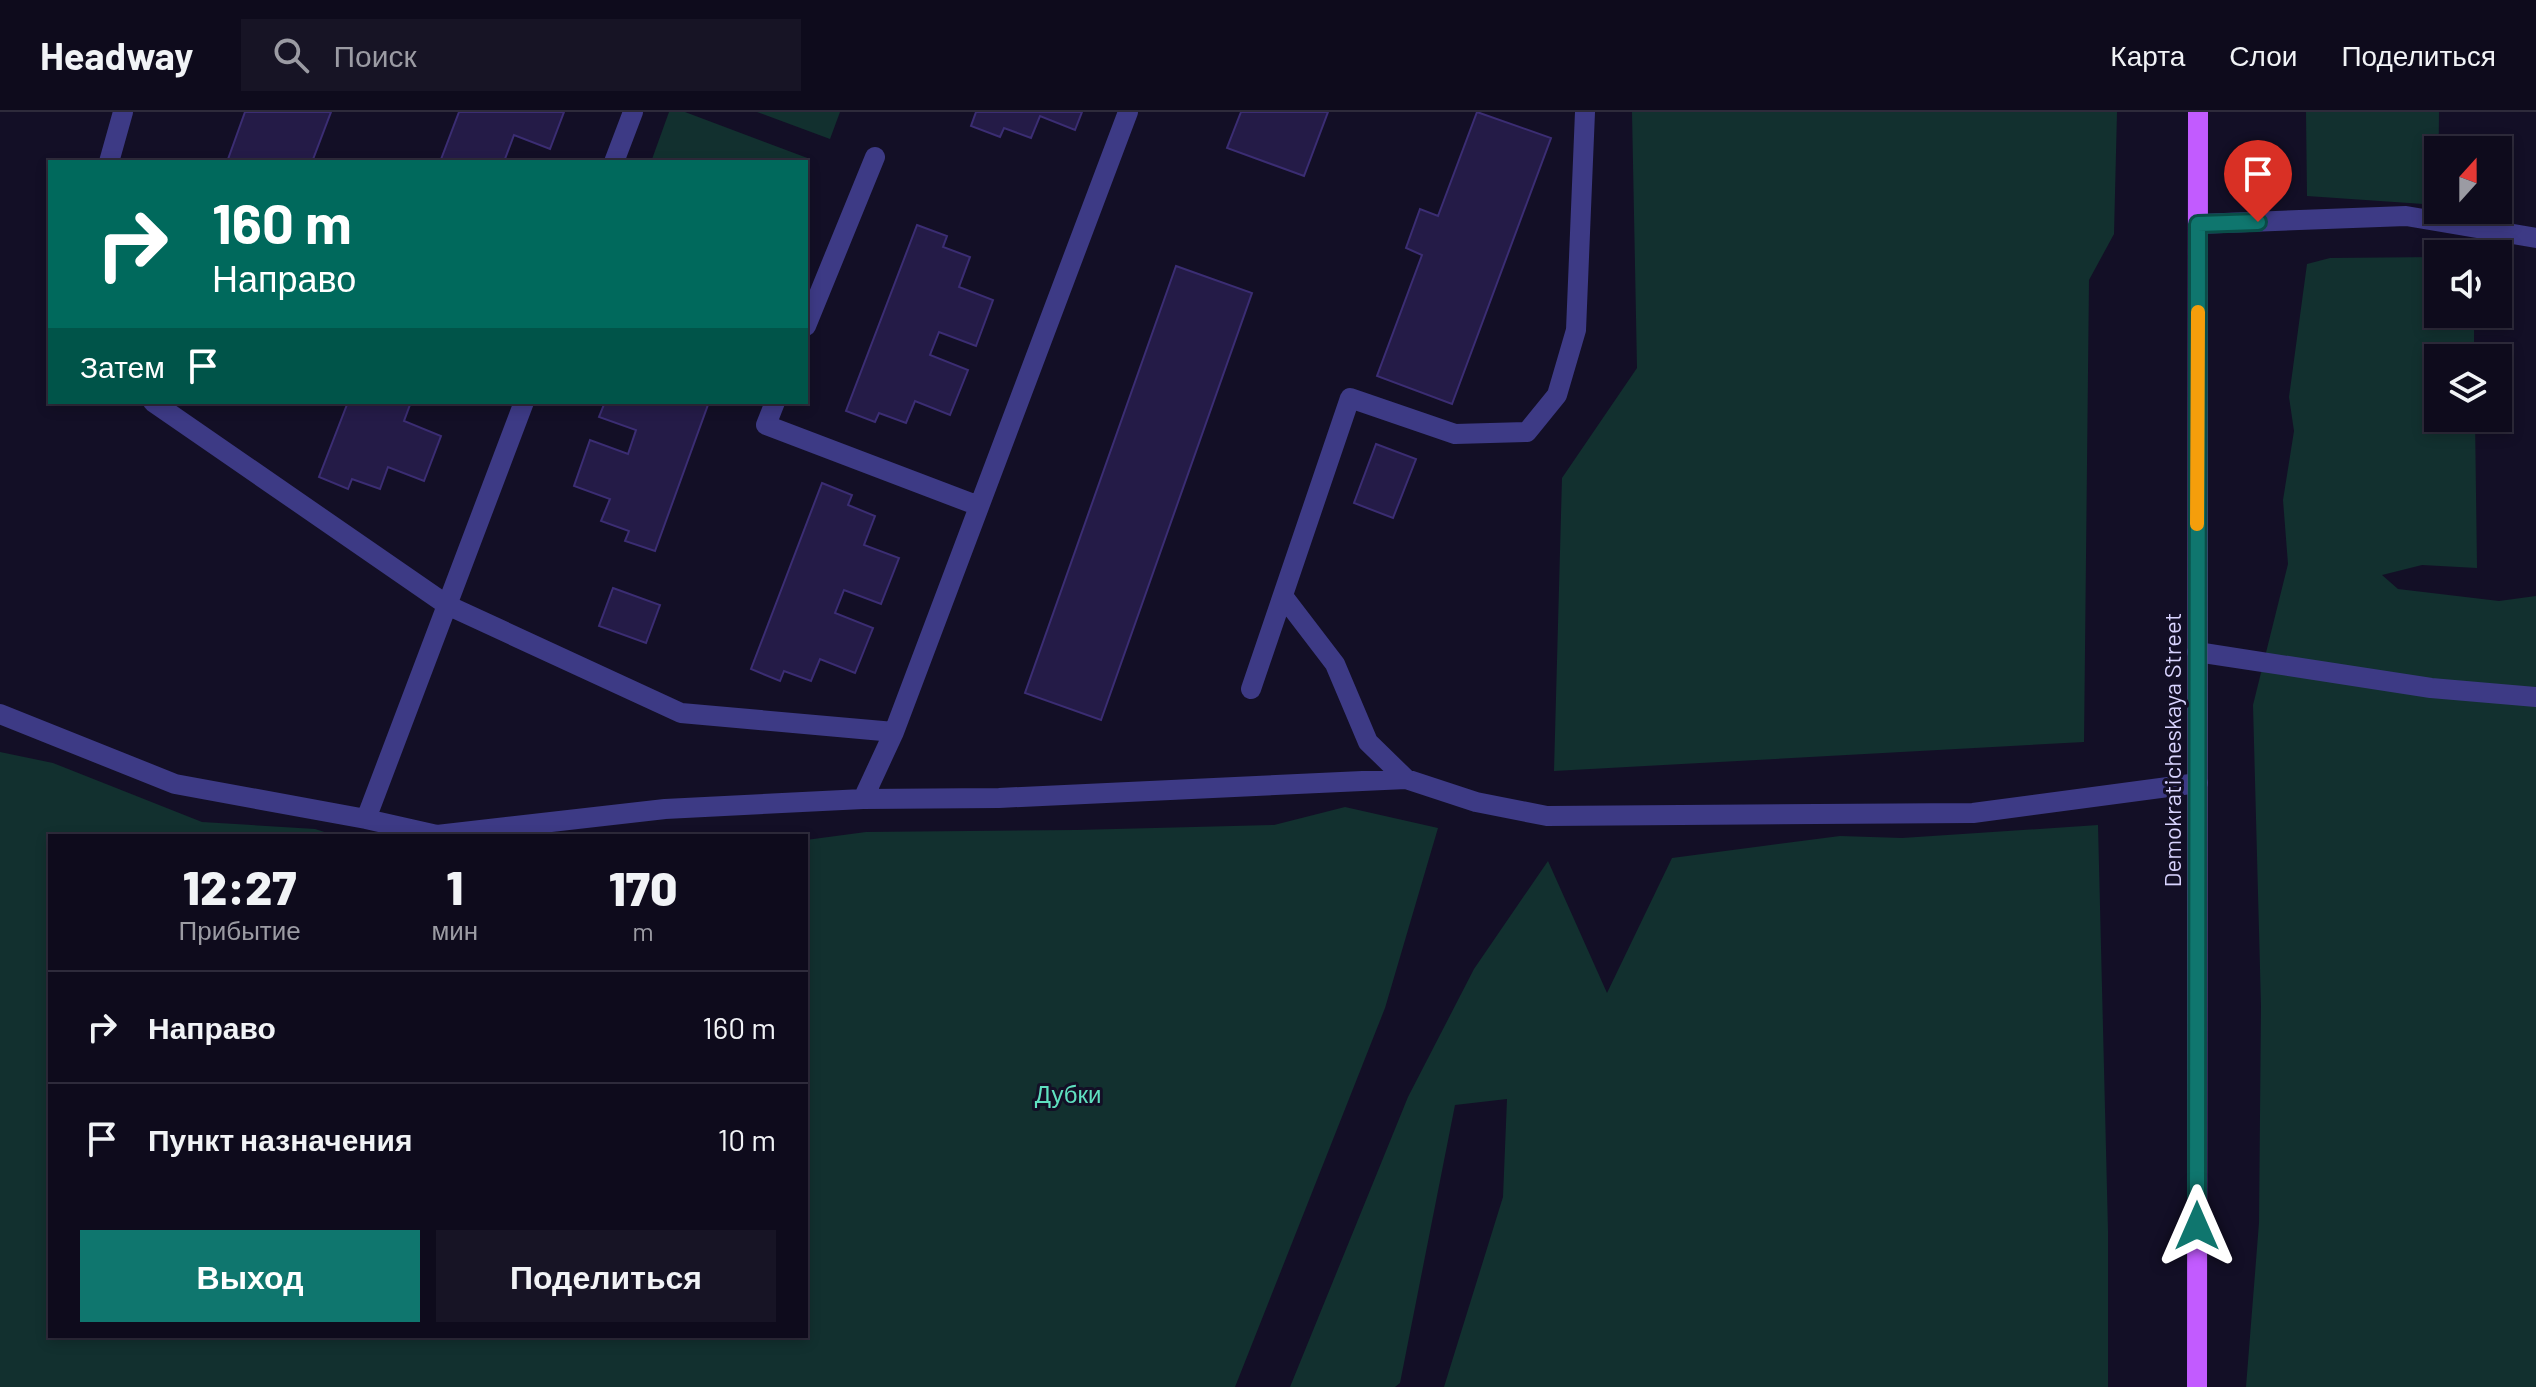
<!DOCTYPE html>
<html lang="ru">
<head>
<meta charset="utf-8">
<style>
  :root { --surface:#0e0b1c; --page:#171425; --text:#f1f3f6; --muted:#9b9ba3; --line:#2e2b3b; --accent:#0f766e }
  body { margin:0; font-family:Barlow,sans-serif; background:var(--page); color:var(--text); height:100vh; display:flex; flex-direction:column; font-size:30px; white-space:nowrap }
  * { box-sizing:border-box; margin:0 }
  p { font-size:26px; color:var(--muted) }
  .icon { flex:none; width:44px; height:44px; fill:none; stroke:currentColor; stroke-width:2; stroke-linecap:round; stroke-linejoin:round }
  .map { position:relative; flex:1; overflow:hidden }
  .side { position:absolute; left:48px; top:722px; width:760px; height:504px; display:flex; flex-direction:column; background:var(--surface); border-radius:0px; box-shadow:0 4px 12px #0003,0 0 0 2px var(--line) }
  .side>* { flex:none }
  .banner { position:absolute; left:48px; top:48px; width:760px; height:244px; border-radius:0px; box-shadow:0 4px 12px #0003,0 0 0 2px var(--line); background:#00695c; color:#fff; overflow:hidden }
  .needle { width:52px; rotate:21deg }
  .buttons { position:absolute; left:2424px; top:24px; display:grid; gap:16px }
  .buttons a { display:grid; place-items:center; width:88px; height:88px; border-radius:0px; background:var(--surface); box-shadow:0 4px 12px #0003,0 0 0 2px var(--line); font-size:40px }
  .pin { position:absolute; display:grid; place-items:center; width:68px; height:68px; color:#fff; margin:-82px -34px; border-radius:50% 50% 50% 0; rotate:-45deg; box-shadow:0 0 8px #0007 }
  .pin .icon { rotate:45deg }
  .me { position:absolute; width:88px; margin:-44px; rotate:0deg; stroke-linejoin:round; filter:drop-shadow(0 0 6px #0008) }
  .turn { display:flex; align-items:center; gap:28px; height:168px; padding:0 32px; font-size:36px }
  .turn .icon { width:104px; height:104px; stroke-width:2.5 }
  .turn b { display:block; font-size:56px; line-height:68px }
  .then { display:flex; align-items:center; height:76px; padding:0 32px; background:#0003; gap:16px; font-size:30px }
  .eta { display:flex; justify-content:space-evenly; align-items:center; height:136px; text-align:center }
  .eta b { font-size:48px; font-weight:800; line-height:56px }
  .action { display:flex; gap:16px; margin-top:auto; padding:16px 32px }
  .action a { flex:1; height:92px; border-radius:0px; background:var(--accent); color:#fff; font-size:32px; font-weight:800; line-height:92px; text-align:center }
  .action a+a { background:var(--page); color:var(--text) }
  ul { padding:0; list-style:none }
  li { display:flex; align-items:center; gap:24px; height:112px; padding:0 32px; border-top:2px solid var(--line) }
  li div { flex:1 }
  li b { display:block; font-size:30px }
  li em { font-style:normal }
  header { display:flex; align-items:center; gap:48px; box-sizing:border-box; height:112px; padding:0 40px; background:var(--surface); border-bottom:2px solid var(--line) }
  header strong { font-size:38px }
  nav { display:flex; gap:44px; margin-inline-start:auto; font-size:28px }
  .search { width:560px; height:72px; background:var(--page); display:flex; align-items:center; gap:20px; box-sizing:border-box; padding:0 28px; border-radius:0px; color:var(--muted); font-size:30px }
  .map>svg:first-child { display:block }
  .green { fill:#12302f }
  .building { fill:#241b47; stroke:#3b2d73; stroke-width:2 }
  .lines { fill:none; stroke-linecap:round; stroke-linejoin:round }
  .service { stroke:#3d3a85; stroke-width:20 }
  .primary { stroke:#c25bff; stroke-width:20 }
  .route-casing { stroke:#0a4d48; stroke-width:20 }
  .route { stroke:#0f766e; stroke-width:14 }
  .slow { stroke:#f59e0b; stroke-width:14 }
  .labels { text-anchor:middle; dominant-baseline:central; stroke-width:6; stroke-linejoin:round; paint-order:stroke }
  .street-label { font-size:24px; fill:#d9d4ff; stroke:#130f26 }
  .park-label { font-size:24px; fill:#5fe0c0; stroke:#130f26 }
</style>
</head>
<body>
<header>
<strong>Headway</strong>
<div class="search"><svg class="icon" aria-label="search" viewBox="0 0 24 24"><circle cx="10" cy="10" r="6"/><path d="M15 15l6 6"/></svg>Поиск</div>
<nav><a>Карта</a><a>Слои</a><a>Поделиться</a></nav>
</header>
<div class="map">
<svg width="2536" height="1275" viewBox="0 0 2536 1275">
  <rect width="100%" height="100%" fill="#130f26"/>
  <!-- green -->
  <path class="green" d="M669,0H685L810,47L806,57V50H651Z
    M757,0H840L830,27Z
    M1632,0H2117L2114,122L2089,168L2084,630L1554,659L1562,366L1637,256Z
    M2306,0H2439L2438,93L2307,84Z
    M2438,145V202H2474V246H2438V306H2475L2477,456L2422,453L2382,463L2398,477L2499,489L2536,484V1275H2246L2259,1111L2261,894L2253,593L2288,452L2283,388L2294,319L2289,285L2307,152L2330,146Z
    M0,640L53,651L202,710L315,717L337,724H50V1224H806V728L866,720L1076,718L1274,713L1345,695L1438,716L1385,896L1235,1275H0Z
    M2098,713L2108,1119V1275H1444L1503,1085L1507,987L1455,993L1400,1271L1395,1275H1290L1408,985L1474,857L1548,749L1607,881L1672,746L1840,724L1902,726Z"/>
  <!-- building -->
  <path class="building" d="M245,0H331L312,50H227Z
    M459,0H564L550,37L514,23L505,47L513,50H440Z
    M976,0H1082L1075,18L1040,4L1031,26L1004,16L1000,25L971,14Z
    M1241,0H1328L1304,64L1227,36Z
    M1477,0L1551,26L1452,292L1377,264L1422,143L1406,136L1420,97L1438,104Z
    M917,113L947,124L943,135L970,145L959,175L993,188L976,234L939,220L930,243L968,258L950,303L915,289L906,311L879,301L875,310L846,299Z
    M1176,154L1252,181L1101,608L1025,581Z
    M348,290H411L404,309L441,324L424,369L388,355L380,377L352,367L348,377L319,365Z
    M605,290H709L655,439L625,429L629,419L601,409L610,387L574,374L590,328L628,342L636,318L599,305Z
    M1376,332L1416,347L1393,406L1354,391Z
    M822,371L852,383L848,393L875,404L864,433L899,446L881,492L844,478L835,501L873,516L855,561L820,547L811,569L784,559L780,569L751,557Z
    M613,476L660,493L646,531L599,514Z"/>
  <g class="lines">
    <!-- service -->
    <path class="service" d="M109,50L123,0
      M614,50L633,0
      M2198,112L2406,104L2536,126
      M806,214L875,45
      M153,290L447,493L681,601L894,620
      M775,290L766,313L979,394
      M1283,484L1335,552L1368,630L1406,667
      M2197,540L2431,576L2536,585
      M1251,577L1350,286L1455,322L1527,320L1557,283L1576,218L1585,0
      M0,602L175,672L366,707L437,723L665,697L863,687L999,686L1406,667L1476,690L1547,704L1973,701L2198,671
      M863,687L894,620L1128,0
      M366,707L524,290"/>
    <!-- primary -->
    <path class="primary" d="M2197,1275L2198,0"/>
  </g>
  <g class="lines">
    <!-- route casing -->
    <g class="route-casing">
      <path id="route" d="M2197,1114L2198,112L2258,110"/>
    </g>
    <!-- route -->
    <use href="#route" class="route"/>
    <!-- slow -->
    <path class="slow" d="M2197,412L2198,200"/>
  </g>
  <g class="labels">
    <!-- street labels -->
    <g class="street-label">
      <text transform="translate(2171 638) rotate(-90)">Demokraticheskaya Street</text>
    </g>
    <!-- park labels -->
    <g class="park-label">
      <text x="1068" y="981">Дубки</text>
    </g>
  </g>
</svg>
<div class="buttons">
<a><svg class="needle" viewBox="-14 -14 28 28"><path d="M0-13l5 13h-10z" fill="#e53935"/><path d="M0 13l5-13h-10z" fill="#9b9ba3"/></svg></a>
<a><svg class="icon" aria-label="sound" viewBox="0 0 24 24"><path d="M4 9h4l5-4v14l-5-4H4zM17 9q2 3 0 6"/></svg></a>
<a><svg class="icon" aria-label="layers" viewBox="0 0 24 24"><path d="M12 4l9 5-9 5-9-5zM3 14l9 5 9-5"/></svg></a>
</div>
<div class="pin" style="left:2258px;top:110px;background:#d93025"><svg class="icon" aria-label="arrive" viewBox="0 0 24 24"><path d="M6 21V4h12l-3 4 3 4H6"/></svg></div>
<svg class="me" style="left:2197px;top:1114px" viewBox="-20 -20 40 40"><path d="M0-17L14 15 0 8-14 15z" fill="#0f766e" stroke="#fff" stroke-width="4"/></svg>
<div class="banner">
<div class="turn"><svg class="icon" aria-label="right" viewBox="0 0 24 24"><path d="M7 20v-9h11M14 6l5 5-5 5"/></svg><div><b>160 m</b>Направо</div></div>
<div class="then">Затем<svg class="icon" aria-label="arrive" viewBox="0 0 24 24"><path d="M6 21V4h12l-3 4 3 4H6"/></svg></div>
</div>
<section class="side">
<div class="eta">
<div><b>12:27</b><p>Прибытие</p></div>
<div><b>1</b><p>мин</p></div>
<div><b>170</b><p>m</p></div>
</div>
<ul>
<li><svg class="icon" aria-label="right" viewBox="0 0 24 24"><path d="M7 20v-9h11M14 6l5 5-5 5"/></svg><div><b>Направо</b></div><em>160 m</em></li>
<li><svg class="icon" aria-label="arrive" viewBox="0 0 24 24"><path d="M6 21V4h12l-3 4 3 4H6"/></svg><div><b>Пункт назначения</b></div><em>10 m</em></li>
</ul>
<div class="action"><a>Выход</a><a>Поделиться</a></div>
</section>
</div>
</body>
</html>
